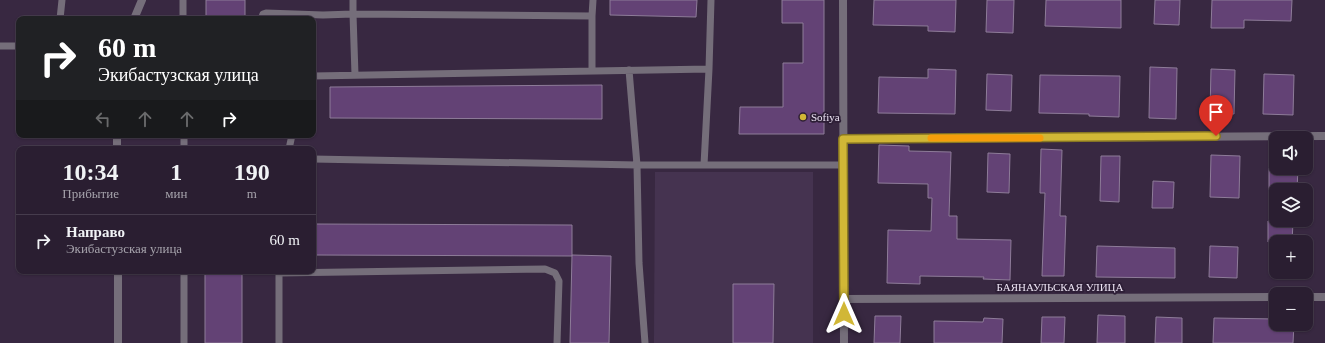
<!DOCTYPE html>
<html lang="ru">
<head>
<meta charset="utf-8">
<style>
  :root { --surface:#2a1e31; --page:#322739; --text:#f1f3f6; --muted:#a5a2ab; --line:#463c4d }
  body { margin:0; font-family:"Times New Roman",serif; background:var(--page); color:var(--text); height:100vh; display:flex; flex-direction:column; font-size:15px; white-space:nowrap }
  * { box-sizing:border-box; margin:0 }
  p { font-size:13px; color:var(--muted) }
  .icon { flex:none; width:22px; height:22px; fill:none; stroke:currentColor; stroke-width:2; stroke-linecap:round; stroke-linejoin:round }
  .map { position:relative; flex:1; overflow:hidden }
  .drawer { position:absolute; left:16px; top:146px; width:300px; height:128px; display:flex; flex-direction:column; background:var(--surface); border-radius:8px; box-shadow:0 1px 3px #0004,0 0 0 1px var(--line) }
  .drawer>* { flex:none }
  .banner { position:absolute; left:16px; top:16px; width:300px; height:122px; border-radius:8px; box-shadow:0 1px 3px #0004,0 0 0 1px var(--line); background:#202124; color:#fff; overflow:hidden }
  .controls { position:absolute; left:1269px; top:131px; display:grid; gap:8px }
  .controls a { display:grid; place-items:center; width:44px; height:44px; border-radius:8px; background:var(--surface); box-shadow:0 1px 3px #0004,0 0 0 1px var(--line); font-size:20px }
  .pin { position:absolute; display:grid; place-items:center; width:34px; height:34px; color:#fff; margin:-41px -17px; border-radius:50% 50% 50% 0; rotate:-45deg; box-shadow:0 0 4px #0007 }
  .pin .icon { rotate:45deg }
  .me { position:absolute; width:44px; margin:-22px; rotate:0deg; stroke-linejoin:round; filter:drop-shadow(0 0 3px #0008) }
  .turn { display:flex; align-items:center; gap:14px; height:84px; padding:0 16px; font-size:18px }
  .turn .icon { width:52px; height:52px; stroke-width:2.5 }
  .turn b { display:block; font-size:28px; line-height:34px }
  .lanes { display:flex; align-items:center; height:38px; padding:0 16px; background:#0003; justify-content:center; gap:20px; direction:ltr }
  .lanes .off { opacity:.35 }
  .eta { display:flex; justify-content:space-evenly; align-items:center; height:68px; text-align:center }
  .eta b { font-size:24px; font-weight:700; line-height:28px }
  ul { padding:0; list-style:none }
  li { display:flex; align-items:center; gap:12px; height:52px; padding:0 16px; border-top:1px solid var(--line) }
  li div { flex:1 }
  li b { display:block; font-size:15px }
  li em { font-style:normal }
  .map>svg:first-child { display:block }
  .built { fill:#453350 }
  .building { fill:#634275; stroke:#8e7c99 }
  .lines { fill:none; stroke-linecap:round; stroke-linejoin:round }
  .lane { stroke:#756e7a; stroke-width:7 }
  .street { stroke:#756e7a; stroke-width:8 }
  .route-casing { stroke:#887723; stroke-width:10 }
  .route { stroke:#d1b736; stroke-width:7 }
  .slow { stroke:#f59e0b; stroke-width:7 }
  .poi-dot { fill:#d1b736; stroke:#2d1e36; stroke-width:1.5 }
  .labels { text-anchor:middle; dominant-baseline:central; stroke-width:3.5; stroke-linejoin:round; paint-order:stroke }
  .poi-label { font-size:11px; fill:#ede4f4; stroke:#2d1e36; text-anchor:start }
  .street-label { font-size:11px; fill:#ede4f4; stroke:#2d1e36 }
</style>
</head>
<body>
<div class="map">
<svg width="1325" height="343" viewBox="0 0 1325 343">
  <rect width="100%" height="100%" fill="#382841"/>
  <!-- built -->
  <path class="built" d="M655,172H813V343H654Z"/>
  <!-- building -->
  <path class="building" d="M206,0H245V19H206Z
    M610,0H697L696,17L610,15Z
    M782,0H824V134H739L740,107H783V63H803V23H782Z
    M874,0H956L955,32L928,31V26L873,25Z
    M987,0H1014L1013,33L986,32Z
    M1046,0H1121V28L1045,26Z
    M1155,0H1180L1179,25L1154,24Z
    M1212,0H1292L1291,21L1244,20V28H1211Z
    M1150,67L1177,68L1176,119L1149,118Z
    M928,69L956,70L955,114L878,113L879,77L928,78Z
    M1211,69L1235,70L1234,114L1210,113Z
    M987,74L1012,75L1011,111L986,110Z
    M1264,74L1294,75L1293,115L1263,114Z
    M1040,75L1120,76L1119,117L1089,116V114L1039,113Z
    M602,85V119L330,118V87Z
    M879,145L909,146V151L951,152L949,216H957V239L1011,240L1010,280L983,279L984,277L920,276V284L887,283L888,230L931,231L932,198H928V184L878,183Z
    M1041,149L1062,150L1060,216H1066L1064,276H1042L1045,193H1040Z
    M988,153L1010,154L1009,193L987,192Z
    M1211,155L1240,156L1239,198L1210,197Z
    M1101,156H1120L1119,202L1100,201Z
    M1269,168H1298L1297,190H1269Z
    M1153,181L1174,182L1173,208H1152Z
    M1268,221L1293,222L1292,242H1268Z
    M313,224L572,225V256L313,255Z
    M1097,246L1175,248V278L1096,277Z
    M1210,246L1238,247L1237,278L1209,277Z
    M572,255L611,256L609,343H570Z
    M205,271H242V343H205Z
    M733,284H774L773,343H733Z
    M1098,315L1125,316V343H1097Z
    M875,316H901L900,343H874Z
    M1042,317H1065L1064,343H1041Z
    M1156,317L1182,318V343H1155Z
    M984,318L1003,319L1002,343H934V321L983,322Z
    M1214,318L1276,319V324H1294L1293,343H1213Z"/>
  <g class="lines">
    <!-- lane -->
    <path class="lane" d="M183,0V19
      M353,0V14L592,16L593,0
      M60,19L62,0
      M261,19L263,14L266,13L323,15L353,14L355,75
      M0,46H19
      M629,70L637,165L639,263L645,343
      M592,71V16
      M313,76L709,69L711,0
      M184,135V149
      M289,149L292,135
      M313,159L637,165H843
      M704,165L709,69
      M184,271V343
      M279,343V273L545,269L555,273L559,281L557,343"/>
    <!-- street -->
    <path class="street" d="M843,0L844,343
      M134,19L142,0
      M843,139L1325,136
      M117,149V135
      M118,271V343
      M1306,297H1325
      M844,299L1276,297"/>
  </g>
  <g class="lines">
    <!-- route casing -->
    <g class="route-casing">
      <path id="route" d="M844,314L843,139L1216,136"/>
    </g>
    <!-- route -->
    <use href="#route" class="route"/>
    <!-- slow -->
    <path class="slow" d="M931,138H1040"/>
  </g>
  <!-- markers -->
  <circle class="poi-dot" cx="803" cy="117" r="4"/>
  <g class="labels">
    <!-- poi labels -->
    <g class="poi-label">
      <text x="811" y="117">Sofiya</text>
    </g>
    <!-- street labels -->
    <g class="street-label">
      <text x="1060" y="287">БАЯНАУЛЬСКАЯ УЛИЦА</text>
    </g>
  </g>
</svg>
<div class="controls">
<a><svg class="icon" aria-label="sound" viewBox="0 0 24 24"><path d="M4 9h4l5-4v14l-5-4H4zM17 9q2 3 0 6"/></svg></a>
<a><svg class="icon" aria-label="layers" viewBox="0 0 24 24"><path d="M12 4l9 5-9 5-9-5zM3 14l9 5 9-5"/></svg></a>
<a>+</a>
<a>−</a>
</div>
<div class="pin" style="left:1216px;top:136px;background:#d93025"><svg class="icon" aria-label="arrive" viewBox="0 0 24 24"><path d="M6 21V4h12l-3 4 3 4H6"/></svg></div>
<svg class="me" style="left:844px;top:314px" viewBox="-20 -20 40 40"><path d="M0-17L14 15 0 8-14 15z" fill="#d1b736" stroke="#fff" stroke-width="4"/></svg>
<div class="banner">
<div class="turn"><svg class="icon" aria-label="right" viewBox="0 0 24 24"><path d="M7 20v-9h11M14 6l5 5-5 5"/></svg><div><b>60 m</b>Экибастузская улица</div></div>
<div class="lanes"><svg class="icon off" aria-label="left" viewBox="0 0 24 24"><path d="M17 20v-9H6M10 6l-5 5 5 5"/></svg><svg class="icon off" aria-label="ahead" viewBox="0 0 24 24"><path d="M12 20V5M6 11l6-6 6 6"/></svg><svg class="icon off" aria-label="ahead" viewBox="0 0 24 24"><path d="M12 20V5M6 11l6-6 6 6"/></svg><svg class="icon" aria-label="right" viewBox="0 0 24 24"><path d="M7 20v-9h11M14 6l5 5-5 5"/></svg></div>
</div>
<section class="drawer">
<div class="eta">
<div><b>10:34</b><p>Прибытие</p></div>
<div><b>1</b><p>мин</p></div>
<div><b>190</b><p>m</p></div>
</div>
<ul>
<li><svg class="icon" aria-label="right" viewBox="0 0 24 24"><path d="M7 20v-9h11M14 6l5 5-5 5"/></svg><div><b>Направо</b><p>Экибастузская улица</p></div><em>60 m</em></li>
</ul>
</section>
</div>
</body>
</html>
